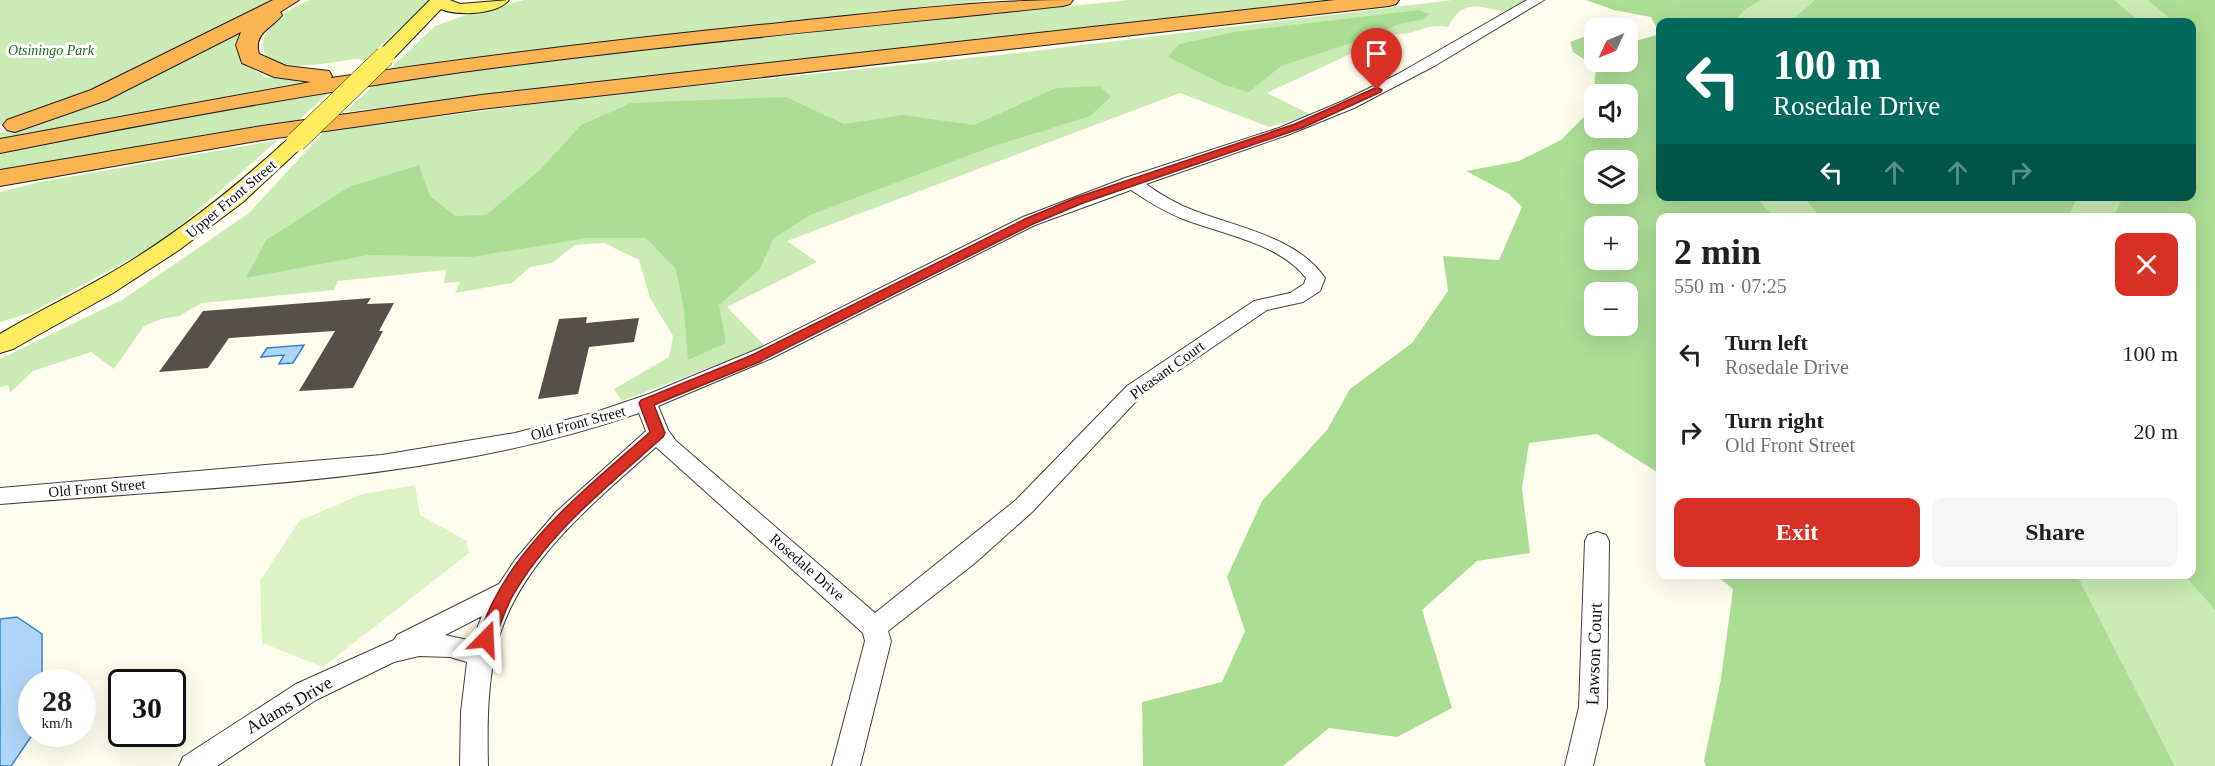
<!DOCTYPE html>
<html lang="en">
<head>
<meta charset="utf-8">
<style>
  :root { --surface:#fff; --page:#f6f6f6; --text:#202124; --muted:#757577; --accent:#d93025 }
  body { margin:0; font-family:"Times New Roman",serif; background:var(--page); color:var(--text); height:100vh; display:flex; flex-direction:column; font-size:22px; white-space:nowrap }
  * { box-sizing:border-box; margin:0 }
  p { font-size:20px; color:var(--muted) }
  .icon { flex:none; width:33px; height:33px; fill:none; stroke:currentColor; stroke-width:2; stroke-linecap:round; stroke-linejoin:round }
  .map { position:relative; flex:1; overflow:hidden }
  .details { position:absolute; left:1656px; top:213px; width:540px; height:366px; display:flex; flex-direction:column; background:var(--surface); border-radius:12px; box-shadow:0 6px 24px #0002 }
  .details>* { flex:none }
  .banner { position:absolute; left:1656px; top:18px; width:540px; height:183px; border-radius:12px; box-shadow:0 6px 24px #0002; background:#00695c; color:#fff; overflow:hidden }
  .needle { width:39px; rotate:226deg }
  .controls { position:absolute; left:1584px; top:18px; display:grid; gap:12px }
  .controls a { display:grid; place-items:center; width:54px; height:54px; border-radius:12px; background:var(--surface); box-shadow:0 6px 24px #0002; font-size:30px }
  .speed { position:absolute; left:18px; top:669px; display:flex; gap:12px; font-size:30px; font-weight:700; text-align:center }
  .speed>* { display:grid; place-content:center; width:78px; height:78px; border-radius:50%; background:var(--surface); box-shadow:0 6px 24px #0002; line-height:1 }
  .speed small { font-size:15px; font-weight:400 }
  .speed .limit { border:3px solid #111; border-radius:9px; background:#fff; color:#111 }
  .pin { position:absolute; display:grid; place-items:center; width:51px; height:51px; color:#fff; margin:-62px -26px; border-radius:50% 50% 50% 0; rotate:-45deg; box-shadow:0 0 6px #0007 }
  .pin .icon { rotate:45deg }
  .me { position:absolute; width:66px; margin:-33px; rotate:21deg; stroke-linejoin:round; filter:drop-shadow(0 0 4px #0008) }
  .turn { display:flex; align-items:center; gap:21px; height:126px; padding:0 18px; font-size:27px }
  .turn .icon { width:78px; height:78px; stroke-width:2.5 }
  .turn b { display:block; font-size:42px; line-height:51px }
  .lanes { display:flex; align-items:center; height:57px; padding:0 18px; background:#0003; justify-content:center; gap:30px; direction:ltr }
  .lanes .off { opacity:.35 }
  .round { display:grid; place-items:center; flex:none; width:63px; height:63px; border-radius:12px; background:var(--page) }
  .head { display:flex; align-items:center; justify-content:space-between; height:102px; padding:0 18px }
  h1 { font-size:36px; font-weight:700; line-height:45px }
  .action { display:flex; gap:12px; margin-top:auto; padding:12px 18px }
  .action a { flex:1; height:69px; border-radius:12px; background:var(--accent); color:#fff; font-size:24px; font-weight:700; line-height:69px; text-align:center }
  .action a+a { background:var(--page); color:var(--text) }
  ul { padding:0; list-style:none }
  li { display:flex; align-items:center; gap:18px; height:78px; padding:0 18px }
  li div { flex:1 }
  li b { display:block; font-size:22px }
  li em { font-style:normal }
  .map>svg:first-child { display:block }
  .green { fill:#cbebb6 }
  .forest { fill:#acdd95; fill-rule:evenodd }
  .pitch { fill:#def2c8 }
  .water { fill:#b1d5f9; stroke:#3480d3; stroke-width:1.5 }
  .building { fill:#57504a }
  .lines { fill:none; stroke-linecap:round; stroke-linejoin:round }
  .minor-casing { stroke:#414141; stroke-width:2 }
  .major-casing { stroke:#1f1f1f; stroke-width:2 }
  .highway-casing { stroke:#1f1f1f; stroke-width:2 }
  .minor { fill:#fff; fill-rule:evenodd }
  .major { fill:#feec5f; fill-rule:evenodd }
  .highway { fill:#fbb451; fill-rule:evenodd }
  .major-bridge-casing { stroke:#1f1f1f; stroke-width:21; stroke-linecap:butt }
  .major-bridge { stroke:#feec5f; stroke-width:20 }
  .route { fill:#d93025; stroke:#8d1f18; stroke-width:1.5 }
  .labels { text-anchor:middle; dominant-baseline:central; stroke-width:6; stroke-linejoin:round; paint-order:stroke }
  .far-park-label { font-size:14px; font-style:italic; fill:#21691b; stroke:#fff }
  .street-label { font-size:15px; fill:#0e0e0e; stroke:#fff }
  .near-street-label { font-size:18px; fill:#0e0e0e; stroke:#fff }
</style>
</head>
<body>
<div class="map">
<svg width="2215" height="766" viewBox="0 0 2215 766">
  <rect width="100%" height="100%" fill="#fffeee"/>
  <!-- green -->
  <path class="green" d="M0,0H277L62,104L0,125Z
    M310,0H430L365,60C353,57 347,61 334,62C318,65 296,67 279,65C274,64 267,60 265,54C254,29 291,7 310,0Z
    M524,0H991L391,68L435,26L463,16Z
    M1129,0H1337L345,112L375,84L559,59Z
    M1452,0H1528L1504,12C1476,5 1462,0 1448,27C1427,22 1415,36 1393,34L1267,93L1312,115L1269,127L1180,93L787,241L817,262L727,307L765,346L622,401L614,389L669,357L673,336L650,298L639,260L604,243L575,245L552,263L530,267L512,283L455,293L460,282L444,283L446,270L338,281L334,290L202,303L179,316L161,319L144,326L114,369L91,352L33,371L10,393L8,385L0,387V359L122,300L249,213L325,131L598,96L1018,53Z
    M1762,0H2147L2174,22H1734L1746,9Z
    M254,22L238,42L241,61L265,77L306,81L0,141V133L67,113Z
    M333,89L299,120L221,132L0,172V153Z
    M278,140L163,241L31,313L0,322V192L40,182Z
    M1756,197H2123L2113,218L1774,217Z
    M2077,575H2184L2215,610V766H2175Z"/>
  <!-- forest -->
  <path class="forest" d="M1586,0H1762L1746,9L1734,22H1660V196L1756,197L1774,217L1660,218V474L1597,434L1529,443L1522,488L1530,553L1477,561L1422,610L1452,708L1397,737L1329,728L1283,766H1143L1142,702L1222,682L1245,631L1227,577L1262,501L1327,430L1350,389L1412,343L1448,291L1443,256L1499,260L1522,207L1509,194L1466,171L1519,161L1561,140L1592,109L1596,67L1573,52L1570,42L1586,36L1594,38V62H1628V43L1660,34L1651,17L1614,10ZM1594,94H1628V128H1594ZM1594,160H1628V194H1594ZM1628,226V260H1594V226ZM1628,292V326H1594V292Z
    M1815,0H2114L2140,22H1790Z
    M2147,0H2215V610L2184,575L2192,574V218L2113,217L2123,197L2192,196V22H2174Z
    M1419,10L1429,14L1425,19L1399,24L1366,38L1281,66L1249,92L1225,85L1168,57L1179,44L1235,32Z
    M1100,86L1111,97L1090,116L994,146L810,215L774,238L759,270L719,305L726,343L688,360L684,310L676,269L646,238H586L471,257L368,255L246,278L266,240L349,187L419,165L430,196L455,216L486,215L540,170L581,125L631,103L786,97L844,124L903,115L974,125L1056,88Z
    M1804,197H2077L2068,218L1820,217Z
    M2077,575L2175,766H1706L1704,761L1721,679L1733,589L1716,575Z"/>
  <!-- pitch -->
  <path class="pitch" d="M415,485L420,515L467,541L469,553L323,667L262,643L260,581L299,521L362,494Z"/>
  <!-- water -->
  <path class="water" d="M304,345L293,363L279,364L284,355L261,357L267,348Z
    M17,617L42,634V682H32L33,734L11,766H0V619Z"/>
  <!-- building -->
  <path class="building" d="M371,298L367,304L394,303L379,331H383L353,388L299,391L335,331L229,338L208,368L159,372L203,311Z
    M587,317L586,323L639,318L634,342L589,347L578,394L538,399L559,319Z"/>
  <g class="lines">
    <!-- minor casing -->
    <g class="minor-casing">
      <path id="minor" d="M1527,0H1544L1436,65L1354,108L1290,134L1146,184C1161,195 1177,204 1195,211C1239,228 1297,237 1325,278L1320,291L1303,302L1267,310L1141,396L1032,512L975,563L888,631L891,641L860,766H832L865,641L863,633L656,447C598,499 525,557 500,634C487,676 487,723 488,766H460L461,712L467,662L450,657L419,656L394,662L316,700L217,766H179L183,757L296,684L394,640L397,635L499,584L515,560L556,512L646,431L639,413C435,484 214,486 0,504V488L382,455L515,433L593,413L649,394L758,349L1023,217L1125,178L1279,128L1343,101L1398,74ZM1131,190C1147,201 1164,211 1183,219C1222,234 1279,243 1306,278L1304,284L1290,293L1254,301L1127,386L1016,500L875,613L676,441L668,430L658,406L772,358L1035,225ZM482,616L472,641L445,635Z
        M1597,532L1606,535L1609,541L1607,707L1593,766H1565L1579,707L1585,541L1588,535Z"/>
    </g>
    <!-- major casing -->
    <g class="major-casing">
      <path id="major" d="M430,0H450L460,4L509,0C497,15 456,16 441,9L392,60H378L376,56L378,52Z
        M296,136L303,138L306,142L303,146L243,202L179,250L113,293L13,349L0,353V334C42,309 87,288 129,262C187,226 239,184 289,138Z"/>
    </g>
    <!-- highway casing -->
    <g class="highway-casing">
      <path id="highway" d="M273,0H299L280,12L282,15C272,29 253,32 259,54L286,66L329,71L332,76L331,78C480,56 630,38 780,23C877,13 975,0 1073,0L1070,4L1063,6C863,27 662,45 462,72C307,94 153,122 0,153V139L311,82L274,77L242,63L236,45L241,32L107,100L15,132L7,130L3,125L7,120L91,90Z
        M1335,0H1399L1396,4L1389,6L481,109L262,140L0,186V170L262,126L481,95Z"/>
    </g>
    <!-- minor -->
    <use href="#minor" class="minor"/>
    <!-- major -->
    <use href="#major" class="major"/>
    <!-- highway -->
    <use href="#highway" class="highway"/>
    <!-- major-bridge casing -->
    <g class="major-bridge-casing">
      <path id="major-bridge" d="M296,142L385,56"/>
    </g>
    <!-- major-bridge -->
    <use href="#major-bridge" class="major-bridge"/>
  </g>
  <!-- route -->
  <path class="route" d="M1377,87L1382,90L1381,92L1302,128L1083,203L1033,224L759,362L654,405L665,433L663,437C609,485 548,533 512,597C504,612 500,628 492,643H480L478,639C504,551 585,490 650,432L639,403L641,400L750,356L1025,219L1075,198L1295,124Z"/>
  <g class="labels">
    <!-- far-park labels -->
    <g class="far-park-label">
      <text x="51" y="50">Otsiningo Park</text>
    </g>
    <!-- street labels -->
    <g class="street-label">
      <text transform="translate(231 199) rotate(-40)">Upper Front Street</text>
      <text transform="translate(1167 370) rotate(-36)">Pleasant Court</text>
      <text transform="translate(578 423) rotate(-15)">Old Front Street</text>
      <text transform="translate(97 488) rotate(-5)">Old Front Street</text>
      <text transform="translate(807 567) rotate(41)">Rosedale Drive</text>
    </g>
    <!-- near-street labels -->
    <g class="near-street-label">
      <text transform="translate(1594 654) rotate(-88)">Lawson Court</text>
      <text transform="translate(289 705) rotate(-30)">Adams Drive</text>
    </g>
  </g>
</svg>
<div class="controls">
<a><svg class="needle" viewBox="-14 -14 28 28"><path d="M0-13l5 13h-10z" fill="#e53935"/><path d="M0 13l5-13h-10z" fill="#757577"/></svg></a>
<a><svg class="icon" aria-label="sound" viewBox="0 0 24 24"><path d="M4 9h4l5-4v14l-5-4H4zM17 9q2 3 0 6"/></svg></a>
<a><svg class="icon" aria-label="layers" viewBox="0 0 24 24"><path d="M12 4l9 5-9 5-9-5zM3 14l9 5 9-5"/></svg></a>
<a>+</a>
<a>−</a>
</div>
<div class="speed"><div>28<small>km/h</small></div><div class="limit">30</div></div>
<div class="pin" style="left:1377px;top:90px;background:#d93025"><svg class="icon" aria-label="arrive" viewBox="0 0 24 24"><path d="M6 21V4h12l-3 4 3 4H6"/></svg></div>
<svg class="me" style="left:486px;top:639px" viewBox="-20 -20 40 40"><path d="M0-17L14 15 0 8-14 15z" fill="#d93025" stroke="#fff" stroke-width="4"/></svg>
<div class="banner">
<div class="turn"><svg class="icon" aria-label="left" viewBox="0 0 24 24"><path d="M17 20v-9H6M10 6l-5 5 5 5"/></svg><div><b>100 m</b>Rosedale Drive</div></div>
<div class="lanes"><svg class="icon" aria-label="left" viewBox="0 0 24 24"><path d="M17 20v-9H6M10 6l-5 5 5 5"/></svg><svg class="icon off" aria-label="ahead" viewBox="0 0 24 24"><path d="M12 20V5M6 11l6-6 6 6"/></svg><svg class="icon off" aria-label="ahead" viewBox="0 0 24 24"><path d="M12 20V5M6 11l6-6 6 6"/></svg><svg class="icon off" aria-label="right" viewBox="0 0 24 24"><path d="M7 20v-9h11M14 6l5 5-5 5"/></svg></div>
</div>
<section class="details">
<div class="head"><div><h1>2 min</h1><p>550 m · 07:25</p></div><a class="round" style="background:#d93025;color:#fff"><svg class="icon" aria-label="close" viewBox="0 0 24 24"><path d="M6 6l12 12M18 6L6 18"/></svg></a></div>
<ul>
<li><svg class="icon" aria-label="left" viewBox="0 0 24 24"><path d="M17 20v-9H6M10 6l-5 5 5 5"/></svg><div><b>Turn left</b><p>Rosedale Drive</p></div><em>100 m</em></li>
<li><svg class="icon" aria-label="right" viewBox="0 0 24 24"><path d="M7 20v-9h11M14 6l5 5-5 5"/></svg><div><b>Turn right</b><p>Old Front Street</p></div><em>20 m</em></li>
</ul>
<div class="action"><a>Exit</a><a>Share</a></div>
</section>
</div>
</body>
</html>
